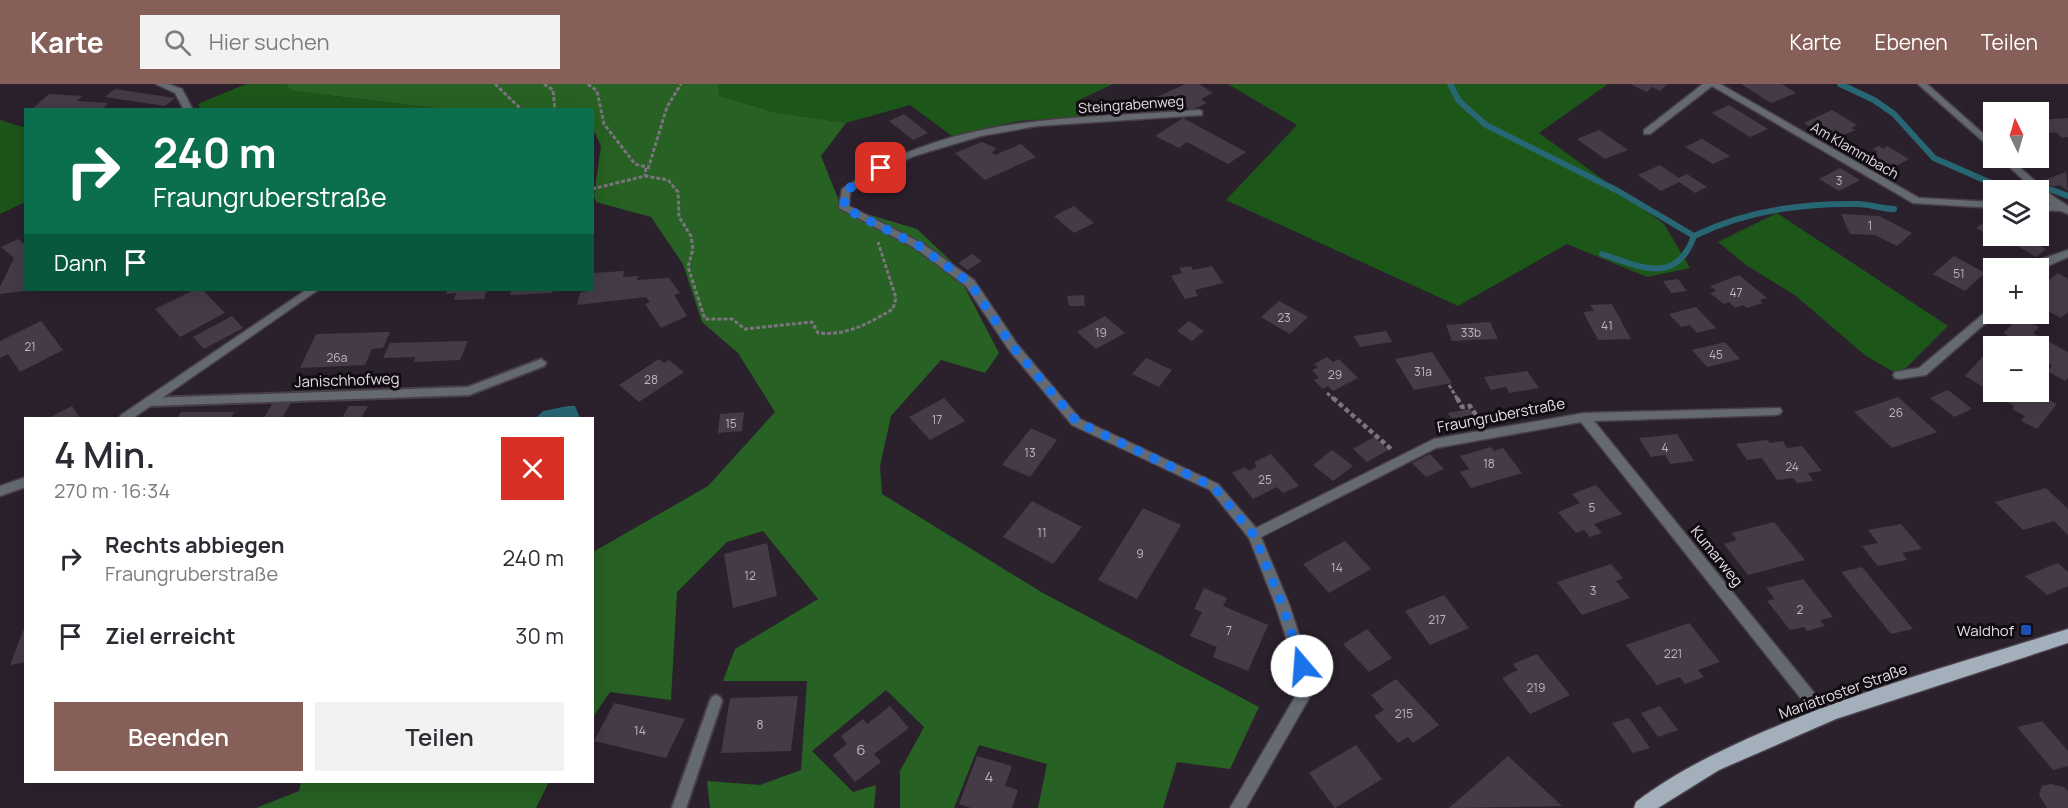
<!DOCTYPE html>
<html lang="de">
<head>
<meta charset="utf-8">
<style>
  :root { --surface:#fff; --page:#f2f2f3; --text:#2b2b33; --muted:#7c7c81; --accent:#855f58 }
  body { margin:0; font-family:Manrope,sans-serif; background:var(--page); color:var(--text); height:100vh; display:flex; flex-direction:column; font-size:22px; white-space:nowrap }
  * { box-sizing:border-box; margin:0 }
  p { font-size:20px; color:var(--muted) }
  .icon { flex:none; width:33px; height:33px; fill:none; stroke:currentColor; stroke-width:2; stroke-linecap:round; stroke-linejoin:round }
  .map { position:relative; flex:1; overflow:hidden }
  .side { position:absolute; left:24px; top:333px; width:570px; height:366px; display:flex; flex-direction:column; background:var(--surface); border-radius:0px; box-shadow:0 6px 24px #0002 }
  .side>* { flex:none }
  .banner { position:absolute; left:24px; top:24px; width:570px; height:183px; border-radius:0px; box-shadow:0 6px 24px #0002; background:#0b6e4f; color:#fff; overflow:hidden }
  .needle { width:39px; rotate:355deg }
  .controls { position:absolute; left:1983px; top:18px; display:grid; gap:12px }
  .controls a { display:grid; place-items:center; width:66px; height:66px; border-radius:0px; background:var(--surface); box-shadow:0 6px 24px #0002; font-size:30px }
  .pin { position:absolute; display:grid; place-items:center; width:51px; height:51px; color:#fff; margin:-26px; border-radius:12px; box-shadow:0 3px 9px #0006 }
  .me { position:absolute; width:66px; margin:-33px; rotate:342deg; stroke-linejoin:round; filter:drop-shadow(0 0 4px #0008) }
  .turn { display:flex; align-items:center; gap:21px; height:126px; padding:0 30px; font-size:27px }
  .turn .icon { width:78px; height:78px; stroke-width:2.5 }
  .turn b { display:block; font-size:42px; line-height:51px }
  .then { display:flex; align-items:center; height:57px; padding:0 30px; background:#0003; gap:12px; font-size:22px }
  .round { display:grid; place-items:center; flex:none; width:63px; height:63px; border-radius:0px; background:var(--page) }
  .headline { display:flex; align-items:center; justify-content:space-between; height:102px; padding:0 30px }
  h1 { font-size:36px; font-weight:600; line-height:45px }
  .primary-button { display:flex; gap:12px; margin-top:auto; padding:12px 30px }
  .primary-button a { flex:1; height:69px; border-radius:0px; background:var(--accent); color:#fff; font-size:24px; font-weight:600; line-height:69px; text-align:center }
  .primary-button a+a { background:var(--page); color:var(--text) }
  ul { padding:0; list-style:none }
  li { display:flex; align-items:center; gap:18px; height:78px; padding:0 30px }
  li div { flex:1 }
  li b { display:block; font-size:22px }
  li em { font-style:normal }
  header { display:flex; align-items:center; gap:36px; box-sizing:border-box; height:84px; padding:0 30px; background:var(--accent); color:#fff }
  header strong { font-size:28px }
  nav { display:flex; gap:33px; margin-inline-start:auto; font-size:21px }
  .search { width:420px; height:54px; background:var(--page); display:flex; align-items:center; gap:15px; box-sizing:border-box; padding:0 21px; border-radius:0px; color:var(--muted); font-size:22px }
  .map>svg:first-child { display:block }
  .green { fill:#1c5619 }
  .forest { fill:#276123 }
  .water { fill:#276773 }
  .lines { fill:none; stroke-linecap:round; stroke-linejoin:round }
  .stream { stroke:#276773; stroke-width:6 }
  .building { fill:#453b47 }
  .lane-casing { stroke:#493f4b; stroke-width:4 }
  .street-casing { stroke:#493f4b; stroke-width:3 }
  .primary-casing { stroke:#493f4b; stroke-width:3 }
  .path-far1 { stroke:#7c737e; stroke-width:3; stroke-dasharray:4 2; stroke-linecap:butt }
  .path { stroke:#7c737e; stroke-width:4.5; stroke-dasharray:5 3; stroke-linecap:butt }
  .lane { fill:#646a70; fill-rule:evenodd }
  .street { fill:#646a70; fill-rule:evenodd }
  .primary { fill:#a4afbc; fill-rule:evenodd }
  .route { stroke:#1a73e8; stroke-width:10; stroke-dasharray:0 18 }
  .transit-dot { fill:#1a4fb4; stroke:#100c11; stroke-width:2 }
  .labels { text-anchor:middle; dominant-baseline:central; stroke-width:6; stroke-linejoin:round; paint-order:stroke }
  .number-label { font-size:12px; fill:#bdb5be }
  .far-street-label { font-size:14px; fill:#e5dee6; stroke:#100c11 }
  .street-label { font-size:15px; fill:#e5dee6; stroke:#100c11 }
  .poi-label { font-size:15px; fill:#e5dee6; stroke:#100c11; text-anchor:end }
  .near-number-label { font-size:15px; fill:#bdb5be }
</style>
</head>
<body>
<header>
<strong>Karte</strong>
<div class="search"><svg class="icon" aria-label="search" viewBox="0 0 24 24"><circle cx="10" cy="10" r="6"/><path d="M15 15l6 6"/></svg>Hier suchen</div>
<nav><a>Karte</a><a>Ebenen</a><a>Teilen</a></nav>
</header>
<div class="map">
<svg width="2068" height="724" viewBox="0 0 2068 724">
  <rect width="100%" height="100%" fill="#2b212d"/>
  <!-- green -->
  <path class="green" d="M246,0H285L292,7L444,25L201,26L198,20Z
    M718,0H1113L1075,18L1093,32L1018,37L952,52L910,21L846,39L774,28L720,12Z
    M1228,0H1608L1539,49L1664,140L1690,184L1647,193L1567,160L1458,222L1226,116L1297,41Z
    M0,36L26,44L25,118L0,130Z
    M1777,129L1948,242L1899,291L1866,272L1796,212L1746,181L1718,158Z"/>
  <!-- forest -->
  <path class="forest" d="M285,0H718L720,12L774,28L846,39L821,72L839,117L867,130L917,145L951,177L999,269L985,289L941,276L891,332L880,382L882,410L1043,509L1259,623L1230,685L1177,678L1163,724H1038L1047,680L979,661L954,724H900V687L924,643L886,606L812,667L853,708L876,701L874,724H710L707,697L760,701L801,686L807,597H723L735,565L818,515L763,447L727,458L677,508L671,616L610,608L593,633V468L708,402L775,328L738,269L702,238L683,180L651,133L596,118L594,112L601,62L593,45L592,26L444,25L292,7Z
    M301,698H549L536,724H256L299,707Z"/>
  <!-- water -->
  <path class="water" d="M568,322H575L580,334H536L543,327Z"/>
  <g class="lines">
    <!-- stream -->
    <path class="stream" d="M1450,0L1459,17L1486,41L1618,107L1694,152C1745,127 1801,119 1857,120C1870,120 1881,125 1894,125
      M1840,0L1874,16L1894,30L1934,74L1991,99L2052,106L2068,112
      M1602,170C1641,183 1676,202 1694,152"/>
  </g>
  <!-- building -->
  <path class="building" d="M1185,0H1199L1213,9L1201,15L1207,19L1191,26L1185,22L1176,27L1157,13Z
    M1630,0H1668L1660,7L1652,3L1647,8Z
    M1741,0H1782L1796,9L1771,19Z
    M115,5L175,14L165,22L105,13Z
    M49,10L82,12L77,17L108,19L102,26H31Z
    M1729,21L1768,45L1750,53L1712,29Z
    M1832,26L1857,41L1851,44L1855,46L1833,56L1804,39Z
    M904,30L928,49L913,56L889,37Z
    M1183,34L1246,68L1228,80L1187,58L1179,64L1155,52Z
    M2068,34V53L2062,54L2056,48L2050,49L2038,38V36Z
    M1599,46L1628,66L1605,75L1577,55Z
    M1702,55L1730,72L1713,80L1685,63Z
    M982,58L996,64L992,69L995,71L1021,60L1036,73L985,96L955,69Z
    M1879,62L1883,65L1887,62L1909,75L1887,87L1866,74L1878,68L1873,65Z
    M1660,81L1679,94L1687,90L1707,103L1695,109L1679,98L1661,107L1638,91Z
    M1840,84L1860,96L1839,107L1819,95Z
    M2066,88L2068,107L2060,101L2052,103L2042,97Z
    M1074,122L1094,139L1074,149L1054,132Z
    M1841,130L1879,132L1912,149L1897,162L1875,151L1850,150Z
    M1994,131V152H2022L2046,165L2036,173L2014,160L2011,163L1976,144Z
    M18,155L26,161V203L24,207L0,210V203L14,174L1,163Z
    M972,170L982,177L968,186L958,179Z
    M1954,172L1985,189L1965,207L1933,190Z
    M1191,182L1193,186L1212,182L1223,199L1195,206L1198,212L1185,215L1171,192L1182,189L1179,184Z
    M624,187L623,193L638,192L637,196L669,194L680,209L674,211L687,232L661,244L645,220L650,218L646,213L577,221L580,209L592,206V189Z
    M2058,189L2068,195V228L2061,234L2038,222V205Z
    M1739,191L1767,214L1760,216L1763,219L1747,224L1743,221L1735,224L1729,218L1724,220L1710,209L1716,207L1710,202Z
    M1678,195L1687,207L1671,209L1663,197Z
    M194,206H203L225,229L180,253L155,225Z
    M447,206H487L484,215L454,216L456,209L446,210Z
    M512,206H553L552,209L510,211Z
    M1084,211L1085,222H1069L1067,212Z
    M1279,217L1308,233L1290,250L1261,233Z
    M1612,220L1631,255L1598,256L1583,228L1594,227L1590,221Z
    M1696,223L1716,244L1697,249L1690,241L1681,243L1669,230Z
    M232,232L243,244L204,265L193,253Z
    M1105,232L1125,249L1096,265L1077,248Z
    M2020,233L2039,243L2033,249L2068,268V294L2065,297L2047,287L2052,282L2038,272V262H2020L2023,260L2003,249Z
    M41,237L63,266L20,288L8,270L0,274V257Z
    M1189,237L1204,247L1192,257L1177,247Z
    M1490,238L1498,255L1452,257L1446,241Z
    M1386,247L1392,258L1360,263L1354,252Z
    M390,248L383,264L372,265L365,281L300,284L316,250Z
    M468,257L460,276L414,278L415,273L383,274L390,259Z
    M1725,258L1740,275L1707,283L1692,266Z
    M1432,268L1452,299L1414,306L1395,275Z
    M1985,270L1994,275V308H2034L2057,320L2037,345L2021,337L2025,332L2012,325L2014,322L1965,292Z
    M1327,273L1333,278L1339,275L1358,294L1333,307L1328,302L1323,305L1314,296L1319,294L1312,286L1318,283L1314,280Z
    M1146,274L1172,286L1159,303L1132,290Z
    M659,275L664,279L669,276L684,288L639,318L619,301Z
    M1527,287L1539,304L1509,309L1506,303L1491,306L1484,293Z
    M1948,306L1972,325L1954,333L1930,314Z
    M1898,313L1937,348L1892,364L1854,328Z
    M944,314L965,337L930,356L909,333Z
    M273,318L291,319L282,334H264Z
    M72,322L80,334H49Z
    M349,322H368L361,334H342Z
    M1470,325L1478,339L1456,343L1448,329Z
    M181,328H234L231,334H177Z
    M744,328L742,347L718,349L720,330Z
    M1031,344L1057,356L1030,393L1002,381Z
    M1677,350L1694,377L1670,380L1665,371L1651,373L1639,354Z
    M1374,353L1388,366L1367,378L1353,365Z
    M1767,356L1770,359L1783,357L1787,364L1802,362L1822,387L1808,389L1813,397L1797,399L1793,394L1777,396L1762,374L1747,376L1736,360Z
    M1491,363L1494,367L1503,364L1522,389L1471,404L1460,388L1469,385L1460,372Z
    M1332,366L1353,382L1333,397L1313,381Z
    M1271,370L1299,402L1283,409L1277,403L1253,415L1232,389L1245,383L1249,387L1257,383L1254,378Z
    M1430,370L1444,385L1426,393L1412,379Z
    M1596,401L1622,430L1594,440L1602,449L1590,453L1584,446L1576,449L1558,428L1580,419L1572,410Z
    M2046,404L2068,425V451L2054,437L2023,446L1995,418Z
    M1032,417L1082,443L1053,480L1003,453Z
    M1143,424L1181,441L1137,515L1098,496Z
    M1774,438L1805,476L1748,491L1724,460L1737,456L1731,449Z
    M1901,440L1922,465L1902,469L1907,476L1878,482L1862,462L1878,459L1868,446Z
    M1345,457L1371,485L1329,509L1303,480Z
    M767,459L777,512L733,524L724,470Z
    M2058,479L2068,488V502L2047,511L2025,492Z
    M1611,480L1623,494L1616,497L1630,514L1582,531L1557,498Z
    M1862,483L1913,545L1891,550L1841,488Z
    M1803,495L1833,533L1820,536L1825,542L1807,547L1804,543L1790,546L1767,517L1775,515L1766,504Z
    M1204,504L1227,514L1223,522L1268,541L1248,587L1213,573L1217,563L1190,552L1202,528L1194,525Z
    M1444,511L1469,544L1430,561L1405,527Z
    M1689,539L1720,578L1698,586L1704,593L1685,600L1680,593L1657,601L1626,561Z
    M25,542L26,578L10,581Z
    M1367,545L1392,574L1369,588L1343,560Z
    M1537,570L1570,611L1530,630L1502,594L1518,586L1513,580Z
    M1396,595L1439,641L1413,659L1408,653L1398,659L1374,632L1384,626L1371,611Z
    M798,612L791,667L721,669L730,614Z
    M614,619L685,635L666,674L594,657Z
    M890,622L909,644L874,670L881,678L855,698L833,671L847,660L841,652L863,635L867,640Z
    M1660,622L1678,646L1658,653L1641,629Z
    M1629,634L1650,664L1633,669L1612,639Z
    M2042,637L2068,667V682L2053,686L2017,643Z
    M1356,661L1382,695L1335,724L1309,689Z
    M977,672L1012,682L1005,702L1018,706L1012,724H971L959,720Z
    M1508,672L1562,722L1449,724Z
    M2051,700L2064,703L2068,707V724H2047L2039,711L2042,702Z"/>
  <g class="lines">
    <!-- lane casing -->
    <g class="lane-casing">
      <path id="lane" d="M541,275L546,279L544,282L469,311L149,322L144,318L149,314L468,303Z
        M716,611L720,613L722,617L686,724H672L710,617L712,613Z"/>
    </g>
    <!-- street casing -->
    <g class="street-casing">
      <path id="street" d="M156,0H168L182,5L193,26H184L175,9Z
        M1703,0H1720L1919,114L1994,118V124L1913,119L1712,2L1650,50H1644V46Z
        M1918,0H1927L1994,59V67Z
        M1199,26L1202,27V31L1037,42L981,52L914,72L883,87L850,108L849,122L923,160L974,196L1017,260L1080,335L1218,400L1256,444L1434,355L1584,329L1780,324L1782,327L1780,330L1776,331L1594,337L1828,626L1830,631L1828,636L1823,638L1818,636L1581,338L1436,364L1261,453L1289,520L1316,602L1246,724H1230L1302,601L1275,520L1249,454L1210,406L1072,341L1009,266L966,202L915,164L839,124L842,105C859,95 875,83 893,75C989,30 1096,34 1199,26Z
        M2000,74H2009L2051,111L2068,122V130L2061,127L2038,126V120H2051L2038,111V106H2034Z
        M2068,166V173L2050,181L2038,188V184H2033L2042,175Z
        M306,206H318L133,334H119L121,331Z
        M1994,221V230H1996L1926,291L1899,295L1895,294L1893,291L1895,288L1919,284Z
        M26,393V403L0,412V402Z"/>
    </g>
    <!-- primary casing -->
    <g class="primary-casing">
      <path id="primary" d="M2068,545V559L1836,635L1719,686L1658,724H1634L1636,718C1675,688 1719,667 1765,647C1863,605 1966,577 2068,545Z"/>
    </g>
    <!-- path-far1 -->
    <path class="path-far1" d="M495,0L522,26
      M544,0L553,6L555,26
      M588,0L597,7L604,40L635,80L646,83L645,92
      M648,85L667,23L681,0
      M592,105L645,92L668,96L678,108L679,133L691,152L693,165L688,183L705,235H732L745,245L812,238L818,249C847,252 869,239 893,225L896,214L878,158
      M1449,301L1458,316
      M1327,309L1335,316"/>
    <!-- path -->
    <path class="path" d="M1333,314L1391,365
      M1457,314L1462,323L1470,322L1480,337"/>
    <!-- lane -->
    <use href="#lane" class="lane"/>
    <!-- street -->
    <use href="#street" class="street"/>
    <!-- primary -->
    <use href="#primary" class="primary"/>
  </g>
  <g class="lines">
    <!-- route -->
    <path class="route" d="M881,84L845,107L844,124L919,162L970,199L1013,263L1077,338L1214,403L1254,451L1282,520L1302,582"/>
  </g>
  <!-- markers -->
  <rect class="transit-dot" x="2020" y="540" width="12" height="12" rx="3"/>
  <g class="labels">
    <!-- number labels -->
    <g class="number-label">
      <text x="1839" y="96">3</text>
      <text x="1870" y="141">1</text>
      <text x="1959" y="189">51</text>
      <text x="1736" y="208">47</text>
      <text x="1284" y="233">23</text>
      <text x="1607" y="241">41</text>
      <text x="1101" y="248">19</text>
      <text x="1471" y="248">33b</text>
      <text x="30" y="262">21</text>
      <text x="1716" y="270">45</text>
      <text x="337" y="273">26a</text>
      <text x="1423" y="287">31a</text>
      <text x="1335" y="290">29</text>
      <text x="651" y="295">28</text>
      <text x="1896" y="328">26</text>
      <text x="937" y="335">17</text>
      <text x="731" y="339">15</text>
      <text x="1665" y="363">4</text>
      <text x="1030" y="368">13</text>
      <text x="1489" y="379">18</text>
      <text x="1792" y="382">24</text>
      <text x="1265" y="395">25</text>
      <text x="1592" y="423">5</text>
      <text x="1042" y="448">11</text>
      <text x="1140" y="469">9</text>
      <text x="1337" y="483">14</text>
      <text x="750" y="491">12</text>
      <text x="1593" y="506">3</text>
      <text x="1800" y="525">2</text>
      <text x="1437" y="535">217</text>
      <text x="1229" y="546">7</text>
      <text x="1673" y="569">221</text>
      <text x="1536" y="603">219</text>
      <text x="1404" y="629">215</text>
      <text x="760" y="640">8</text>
      <text x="640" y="646">14</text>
    </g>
    <!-- far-street labels -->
    <g class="far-street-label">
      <text transform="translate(1131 20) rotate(-4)">Steingrabenweg</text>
      <text transform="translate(1855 66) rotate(30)">Am Klammbach</text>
    </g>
    <!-- street labels -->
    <g class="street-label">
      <text transform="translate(347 296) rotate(-2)">Janischhofweg</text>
      <text transform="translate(1501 331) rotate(-11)">Fraungruberstraße</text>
      <text transform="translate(1717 472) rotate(51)">Kumarweg</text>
      <text transform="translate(1843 607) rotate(-20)">Mariatroster Straße</text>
    </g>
    <!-- poi labels -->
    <g class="poi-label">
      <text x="2014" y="546">Waldhof</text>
    </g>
    <!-- near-number labels -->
    <g class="near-number-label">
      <text x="861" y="665">6</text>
      <text x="989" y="692">4</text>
    </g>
  </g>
</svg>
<div class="controls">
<a><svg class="needle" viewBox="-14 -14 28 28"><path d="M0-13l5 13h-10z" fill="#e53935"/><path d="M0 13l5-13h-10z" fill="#7c7c81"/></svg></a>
<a><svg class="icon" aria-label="layers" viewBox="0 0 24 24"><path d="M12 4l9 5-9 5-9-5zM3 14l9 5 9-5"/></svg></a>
<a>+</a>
<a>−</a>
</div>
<div class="pin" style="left:881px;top:84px;background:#d93025"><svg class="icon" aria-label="arrive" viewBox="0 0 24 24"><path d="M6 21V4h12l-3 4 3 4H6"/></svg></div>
<svg class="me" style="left:1302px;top:582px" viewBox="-20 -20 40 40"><circle r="19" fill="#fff"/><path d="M0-13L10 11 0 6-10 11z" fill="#1a73e8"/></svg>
<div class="banner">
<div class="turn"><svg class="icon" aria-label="right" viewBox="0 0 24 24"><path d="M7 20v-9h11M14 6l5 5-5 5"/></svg><div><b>240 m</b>Fraungruberstraße</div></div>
<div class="then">Dann<svg class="icon" aria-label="arrive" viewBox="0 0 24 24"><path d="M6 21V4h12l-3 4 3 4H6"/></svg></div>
</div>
<section class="side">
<div class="headline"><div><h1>4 Min.</h1><p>270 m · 16:34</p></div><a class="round" style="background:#d93025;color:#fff"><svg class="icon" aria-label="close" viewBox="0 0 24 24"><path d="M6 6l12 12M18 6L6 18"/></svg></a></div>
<ul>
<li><svg class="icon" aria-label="right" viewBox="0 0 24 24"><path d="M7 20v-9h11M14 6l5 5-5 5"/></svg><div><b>Rechts abbiegen</b><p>Fraungruberstraße</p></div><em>240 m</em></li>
<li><svg class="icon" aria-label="arrive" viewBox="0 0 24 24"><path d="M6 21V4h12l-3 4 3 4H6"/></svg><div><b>Ziel erreicht</b></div><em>30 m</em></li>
</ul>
<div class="primary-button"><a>Beenden</a><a>Teilen</a></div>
</section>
</div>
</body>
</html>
